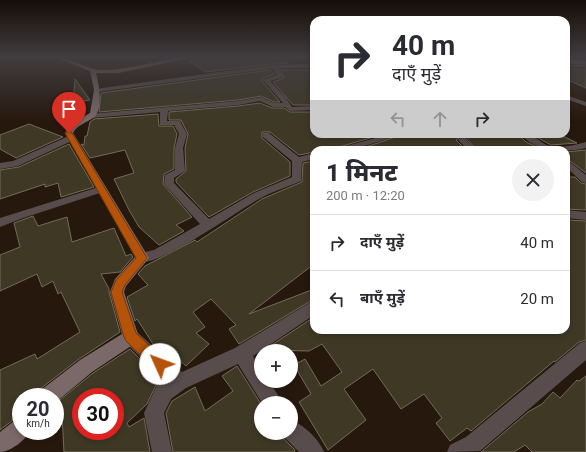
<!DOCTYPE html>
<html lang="hi">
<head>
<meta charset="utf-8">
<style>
  :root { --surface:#fff; --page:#f2f2f3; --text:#2b2b33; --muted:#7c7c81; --line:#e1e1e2 }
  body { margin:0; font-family:Roboto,"Noto Sans Devanagari",sans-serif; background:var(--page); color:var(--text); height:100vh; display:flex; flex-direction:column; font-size:15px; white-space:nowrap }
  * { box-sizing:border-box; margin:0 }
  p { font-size:13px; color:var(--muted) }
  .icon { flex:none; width:22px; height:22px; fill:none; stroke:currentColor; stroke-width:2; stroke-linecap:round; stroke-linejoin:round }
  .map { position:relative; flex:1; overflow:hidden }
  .side { position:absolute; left:310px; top:146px; width:260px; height:188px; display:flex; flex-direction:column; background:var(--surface); border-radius:12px; box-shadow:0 2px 6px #0003 }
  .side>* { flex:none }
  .top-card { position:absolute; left:310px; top:16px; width:260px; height:122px; border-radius:12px; box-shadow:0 2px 6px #0003; background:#fff; color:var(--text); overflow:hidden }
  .tools { position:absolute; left:254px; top:344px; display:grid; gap:8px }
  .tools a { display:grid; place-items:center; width:44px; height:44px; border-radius:50%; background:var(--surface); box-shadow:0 2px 6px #0003; font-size:20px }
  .speed { position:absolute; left:12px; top:388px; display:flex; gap:8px; font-size:20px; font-weight:700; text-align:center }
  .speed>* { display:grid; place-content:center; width:52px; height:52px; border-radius:50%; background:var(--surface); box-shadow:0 2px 6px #0003; line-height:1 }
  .speed small { font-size:10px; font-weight:400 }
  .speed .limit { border:6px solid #d22; background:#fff; color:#111 }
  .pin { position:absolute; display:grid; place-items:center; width:34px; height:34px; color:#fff; margin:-41px -17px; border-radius:50% 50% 50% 0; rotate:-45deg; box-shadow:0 0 4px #0007 }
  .pin .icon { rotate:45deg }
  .me { position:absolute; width:44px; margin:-22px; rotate:313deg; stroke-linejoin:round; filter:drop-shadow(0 0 3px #0008) }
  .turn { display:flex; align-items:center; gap:14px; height:84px; padding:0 16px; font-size:18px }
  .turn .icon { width:52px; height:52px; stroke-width:2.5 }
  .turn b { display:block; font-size:28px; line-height:34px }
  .lanes { display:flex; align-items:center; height:38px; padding:0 16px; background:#0003; justify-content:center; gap:20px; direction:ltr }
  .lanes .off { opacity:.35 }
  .round { display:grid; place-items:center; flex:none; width:42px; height:42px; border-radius:21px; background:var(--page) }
  .head { display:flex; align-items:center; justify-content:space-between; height:68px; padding:0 16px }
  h1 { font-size:24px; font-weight:800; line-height:30px }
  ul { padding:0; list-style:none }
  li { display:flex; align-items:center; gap:12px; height:56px; padding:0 16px; border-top:1px solid var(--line) }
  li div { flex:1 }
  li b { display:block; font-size:15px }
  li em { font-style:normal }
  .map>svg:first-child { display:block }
  .building { fill:#3e3825; stroke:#726c58; fill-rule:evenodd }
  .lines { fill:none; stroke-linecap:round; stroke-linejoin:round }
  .street { fill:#584d4c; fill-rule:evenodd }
  .secondary { fill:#7a6968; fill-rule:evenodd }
  .route { fill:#b45309; stroke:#753606 }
</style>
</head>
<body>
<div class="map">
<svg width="586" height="452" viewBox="0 0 586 452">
  <rect width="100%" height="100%" fill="#27180d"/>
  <!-- building -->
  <path class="building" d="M202,57H288V63L270,64L206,72L189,61Z
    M566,65L586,66V88L566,79Z
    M270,70L275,74L262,79V81L280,102H274L261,96L238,100L99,112L101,93Z
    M281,70H314V105H293L273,82L284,78Z
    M75,79L90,100L73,103Z
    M260,103L272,108H284L290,112H314V134H384L339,147L337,150H314V152L299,155L270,132H262V138L290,162V176L253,192L209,217L176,182V179L186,171L185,148L188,134L181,120H169V112L238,106Z
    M158,114L159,126H173L177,134L174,148V169L164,174L163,184L192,217L176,225L184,231L159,245L139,227L129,210L114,179L134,173L125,150L90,158L81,144L84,145L85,136H87L90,122L94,119Z
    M29,124L63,137L16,158L0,149V135Z
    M404,134H518L526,142L544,150H478L462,136L456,140L466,150H357Z
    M531,134H559L577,143L551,145Z
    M69,144L94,187L61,197L58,183L45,187V184L0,199V170L19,167Z
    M586,150V173L566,158V152Z
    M314,161V264L249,314L314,289V299L239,344L229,329L236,325L211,299L193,312L205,327L196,333L209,344L186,366L174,355L168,358L153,344L137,319L135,321L127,297L148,285L138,274L145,266L195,240L197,242L262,199L302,182L303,163Z
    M566,177H575L581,183L586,184V210L566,209Z
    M33,216L38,226L67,217L72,242L114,228L126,256L131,254L133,257L120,272L101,274L109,289V292L120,332L79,359L40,389L38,397H21V417L13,420L0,430V370L35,354L37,359L80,332L61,292L58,294L53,281L42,287L37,274L0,291V255L20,247L14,223Z
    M566,220L586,221V340L579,342L555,362L554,361L471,431L467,428L450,441L436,423L442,418L424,394L401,409L373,369L344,389L366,420L328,450L299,402L311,394L294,365L305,359L321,386L342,372L322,344L309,351L264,350L314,317V330H566Z
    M130,349L157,376V383L147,404L127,423L129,427L144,418L150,452H64L62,416L58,419L55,404L93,373ZM81,397H115V431H81Z
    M237,366L261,404V433H281L283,438L295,450L294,452H173L166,413L172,401L195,387L205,411L233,391L222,376Z
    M586,376V452H532L525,445L514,452H481L528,412L542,404L553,392L560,398L577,380L579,381Z"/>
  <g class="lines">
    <!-- street -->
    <path class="street" d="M314,64V68H279L283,77L270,81L286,98L292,107L314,106V110L290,111L285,107H273L260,101L238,105L168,111L167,121H180L187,134L183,148L185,171L174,178V183L209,219L254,193L292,177V161L263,137V133H269L299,157L314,153V159L302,162L301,181C288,187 273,191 261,198C238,210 159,268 137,262L135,258L137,254L154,250L200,224L164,184L165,175L175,170V148L179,134L174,125H160V112L92,118L88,116L89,114L238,101L261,97L274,103H283L263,80L277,75L273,69H270L97,92L94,90L95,89L270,65Z
      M566,95L586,102V106L566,99Z
      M390,134H403L352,150H338L339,148Z
      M520,134C538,134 539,144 551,146C563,148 575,145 586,142V148C565,153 537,153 520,134Z
      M71,135L74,136V140L18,166L0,169V163L13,161Z
      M462,137L477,150H468L458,140Z
      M566,159L586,175V183L582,182L566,167Z
      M102,186L107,189L106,191L23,218L0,227V218Z
      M566,210L586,212V220L566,218Z
      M314,300V315L253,356L261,369V381H269L283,403H262L238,364L186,388L171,399L164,413L172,452H152L144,413L157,385L165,381L125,342L123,337L125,332L131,329L137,332L182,372L235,348Z
      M586,341V360L480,451L447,452L450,445L466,437L580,343Z
      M291,420C304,425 319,439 324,452H299L284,437L282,433H291Z"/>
    <!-- secondary -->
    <path class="secondary" d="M55,57C71,57 86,70 103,70C134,70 164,57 195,57L118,73H96C99,84 104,111 93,118C86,123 77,125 73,133L149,258L126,286L124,292L139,337L137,342L92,372L55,403V397H39L41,390L80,360L122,334L110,292L115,279L135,257L65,133L69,125L90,113L94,90L90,71Z
      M566,59L586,61V65L566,63Z
      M21,418V431H30C26,440 10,452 0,452V432L14,421Z"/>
  </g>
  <!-- sky -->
  <linearGradient id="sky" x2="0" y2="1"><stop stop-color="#150d07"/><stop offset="0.47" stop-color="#413d40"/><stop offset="1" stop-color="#413d40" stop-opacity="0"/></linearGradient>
  <rect width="586" height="121" fill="url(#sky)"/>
  <!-- route -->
  <path class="route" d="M69,131L72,133L147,258L125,285L122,292L136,333L165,360L167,364L165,369L160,371L155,369L126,341L124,337L111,292L116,280L136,258L65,133Z"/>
</svg>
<div class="tools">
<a>+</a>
<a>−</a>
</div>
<div class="speed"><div>20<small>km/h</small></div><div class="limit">30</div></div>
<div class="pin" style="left:69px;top:133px;background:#d93025"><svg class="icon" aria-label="arrive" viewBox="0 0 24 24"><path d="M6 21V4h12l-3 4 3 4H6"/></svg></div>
<svg class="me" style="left:160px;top:364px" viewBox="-20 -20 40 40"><circle r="19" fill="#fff"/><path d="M0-13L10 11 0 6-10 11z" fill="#b45309"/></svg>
<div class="top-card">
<div class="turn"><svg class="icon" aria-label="right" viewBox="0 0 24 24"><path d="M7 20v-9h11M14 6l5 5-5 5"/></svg><div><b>40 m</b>दाएँ मुड़ें</div></div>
<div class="lanes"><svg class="icon off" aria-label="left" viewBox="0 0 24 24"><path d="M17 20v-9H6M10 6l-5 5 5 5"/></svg><svg class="icon off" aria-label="ahead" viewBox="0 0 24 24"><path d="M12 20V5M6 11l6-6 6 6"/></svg><svg class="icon" aria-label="right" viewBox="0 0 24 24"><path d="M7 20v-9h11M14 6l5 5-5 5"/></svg></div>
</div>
<section class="side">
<div class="head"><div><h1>1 मिनट</h1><p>200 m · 12:20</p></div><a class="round"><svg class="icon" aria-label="close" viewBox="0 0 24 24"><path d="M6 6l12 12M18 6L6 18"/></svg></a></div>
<ul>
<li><svg class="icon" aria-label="right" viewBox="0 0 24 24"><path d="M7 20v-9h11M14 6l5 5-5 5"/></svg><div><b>दाएँ मुड़ें</b></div><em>40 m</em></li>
<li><svg class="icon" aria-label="left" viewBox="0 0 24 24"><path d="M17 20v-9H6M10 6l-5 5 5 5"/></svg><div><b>बाएँ मुड़ें</b></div><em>20 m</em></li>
</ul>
</section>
</div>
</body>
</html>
